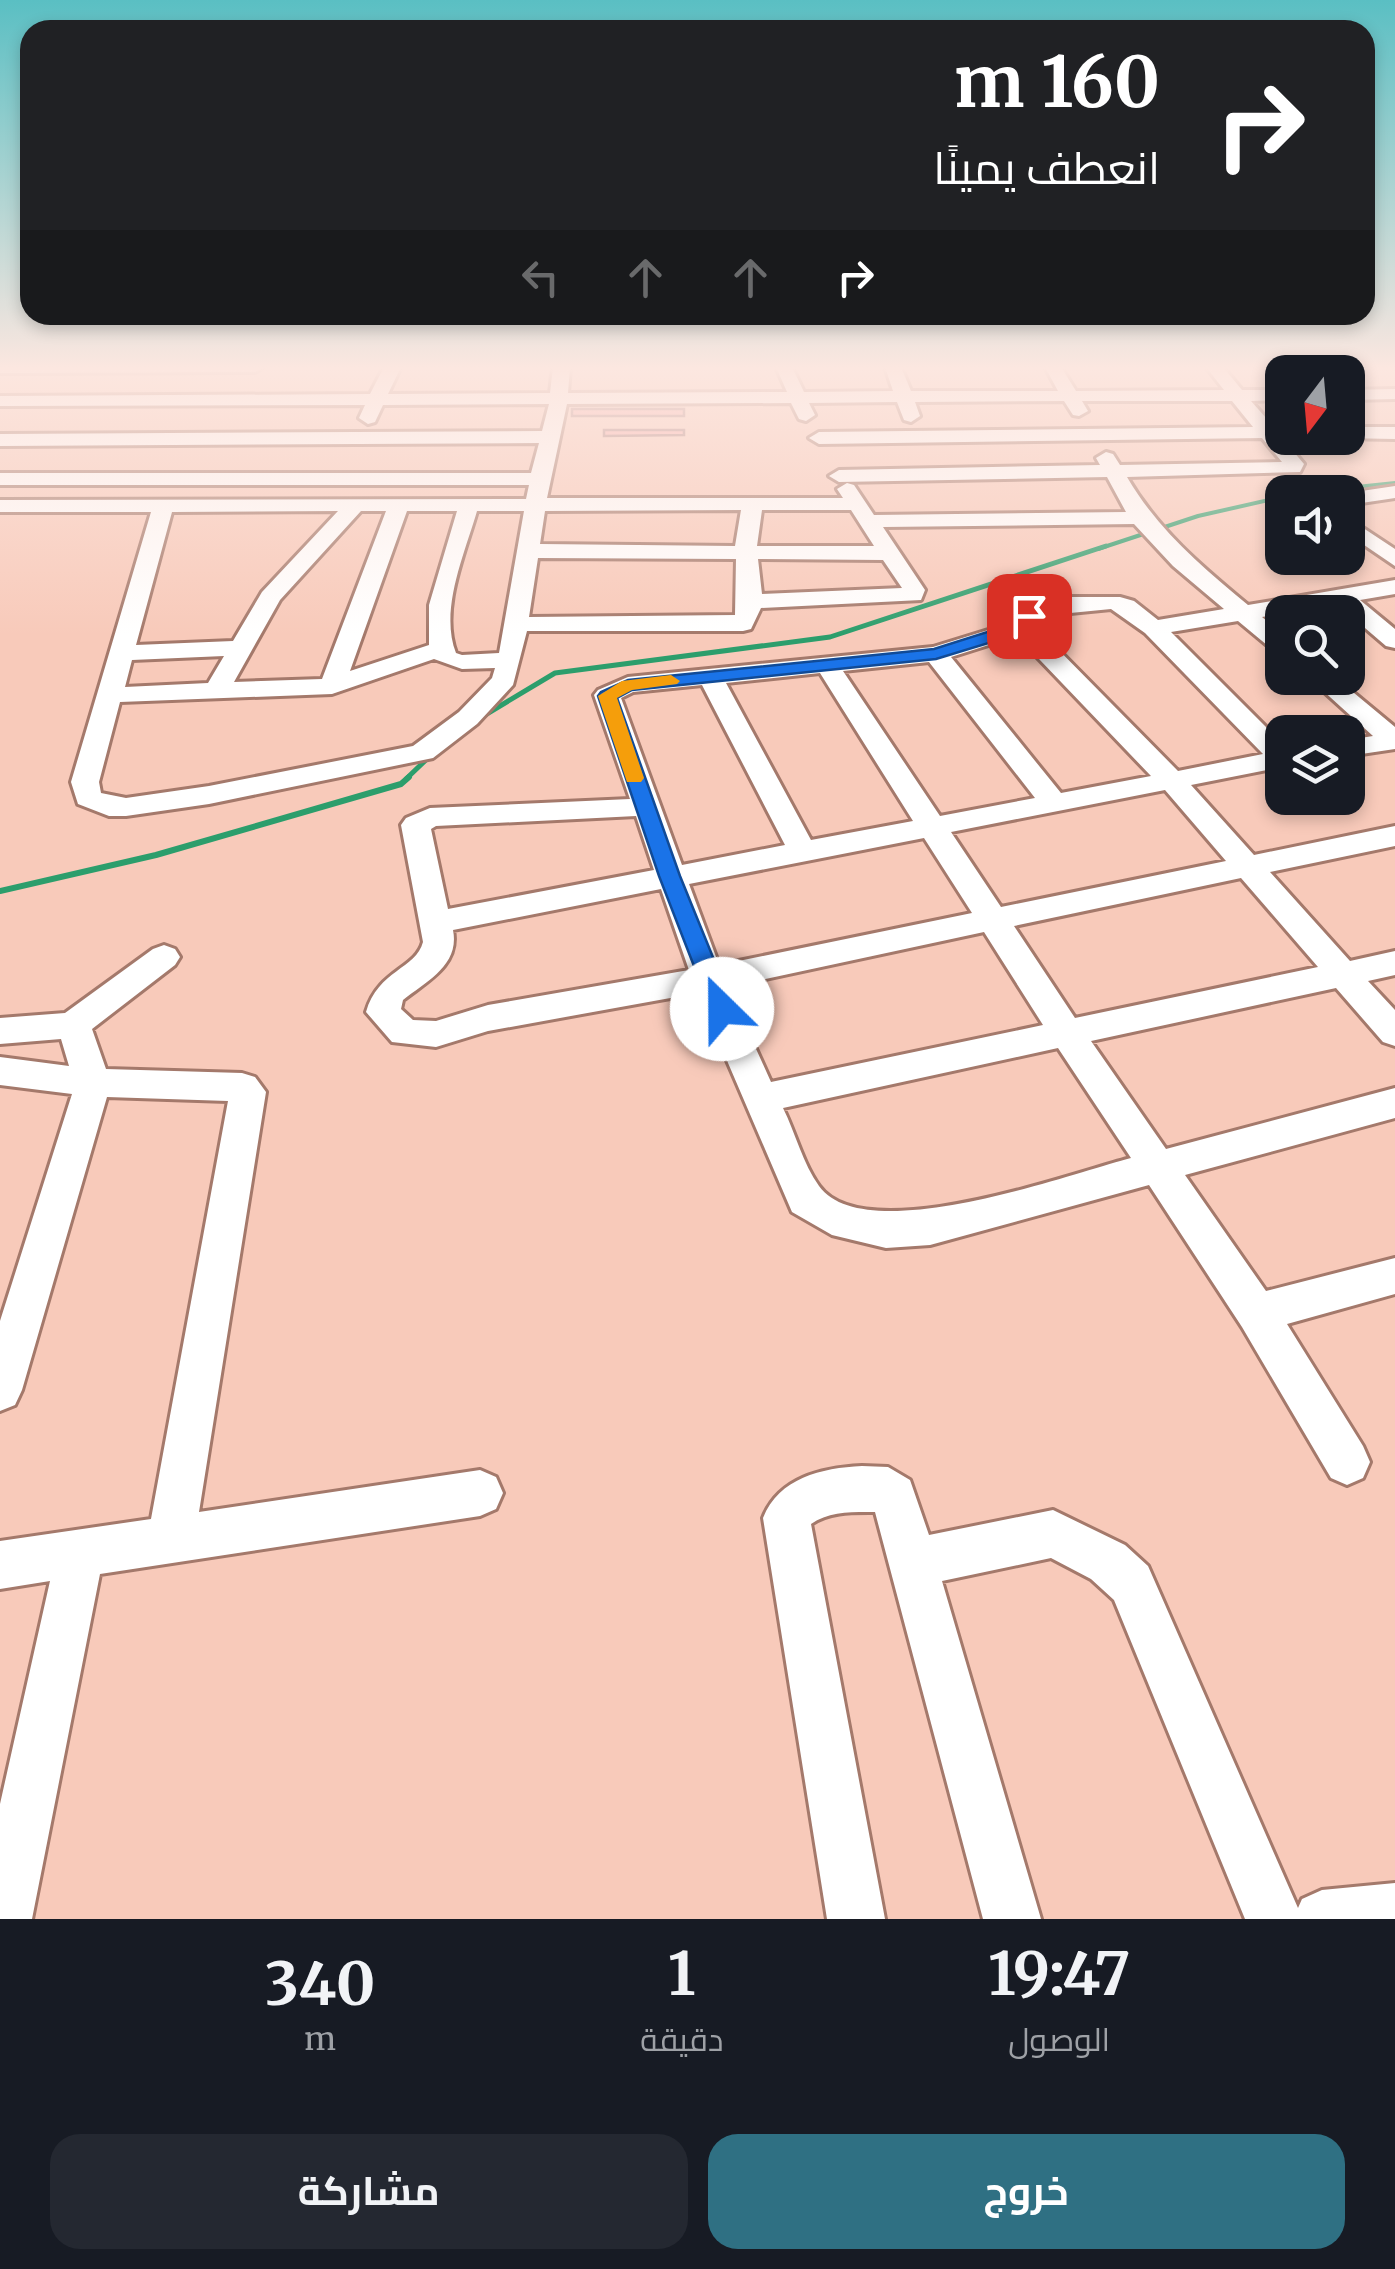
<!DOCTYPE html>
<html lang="ar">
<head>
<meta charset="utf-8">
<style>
  :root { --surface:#171b24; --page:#242831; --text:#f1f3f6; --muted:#9ea1a6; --accent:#2f7083 }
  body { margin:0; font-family:Merriweather,Cairo,serif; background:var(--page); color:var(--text); direction:rtl; height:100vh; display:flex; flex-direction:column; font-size:38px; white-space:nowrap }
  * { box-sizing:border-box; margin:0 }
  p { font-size:32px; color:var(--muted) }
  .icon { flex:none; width:55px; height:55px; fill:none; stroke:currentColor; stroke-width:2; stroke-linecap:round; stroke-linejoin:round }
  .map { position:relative; height:1919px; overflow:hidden; direction:ltr }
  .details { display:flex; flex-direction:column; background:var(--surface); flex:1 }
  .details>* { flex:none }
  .hud { position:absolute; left:20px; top:20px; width:1355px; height:305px; border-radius:30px; box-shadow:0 5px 15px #0003; direction:rtl; background:#202124; color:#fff; overflow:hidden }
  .needle { width:65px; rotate:196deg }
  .controls { position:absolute; left:1265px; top:355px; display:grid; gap:20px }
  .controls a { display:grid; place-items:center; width:100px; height:100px; border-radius:20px; background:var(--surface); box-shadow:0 5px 15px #0003; font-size:50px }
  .pin { position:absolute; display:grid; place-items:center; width:85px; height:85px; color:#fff; margin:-42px; border-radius:20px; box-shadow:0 5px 15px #0006 }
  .me { position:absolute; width:110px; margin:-55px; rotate:337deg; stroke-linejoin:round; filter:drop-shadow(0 0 8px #0008) }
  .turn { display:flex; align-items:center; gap:35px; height:210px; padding:0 50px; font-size:45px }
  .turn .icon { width:130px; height:130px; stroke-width:2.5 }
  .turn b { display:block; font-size:70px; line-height:85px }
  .lanes { display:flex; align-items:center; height:95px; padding:0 50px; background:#0003; justify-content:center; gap:50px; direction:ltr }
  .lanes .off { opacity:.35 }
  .eta { display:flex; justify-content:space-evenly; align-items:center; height:170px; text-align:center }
  .eta b { font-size:60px; font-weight:700; line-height:70px }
  .cta { display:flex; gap:20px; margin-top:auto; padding:20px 50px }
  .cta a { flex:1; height:115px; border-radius:30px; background:var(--accent); color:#fff; font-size:40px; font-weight:700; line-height:115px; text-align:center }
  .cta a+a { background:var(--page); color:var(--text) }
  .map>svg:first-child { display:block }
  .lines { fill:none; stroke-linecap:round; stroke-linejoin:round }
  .stream-far2 { stroke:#2c9e6c; stroke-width:4 }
  .stream-far1 { stroke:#2c9e6c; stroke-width:5 }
  .stream { stroke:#2c9e6c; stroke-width:6 }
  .building { fill:#f8a5a5; stroke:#a07372; stroke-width:2.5 }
  .minor-casing { stroke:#a4796b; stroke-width:6 }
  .minor { fill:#fff; fill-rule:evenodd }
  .route { fill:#1a73e8; stroke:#114b97; stroke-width:2.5 }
  .slow { fill:#f59e0b }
</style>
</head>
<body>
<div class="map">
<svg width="1395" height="1919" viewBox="0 0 1395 1919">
  <rect width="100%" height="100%" fill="#f8caba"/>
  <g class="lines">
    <!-- stream-far2 -->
    <path class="stream-far2" d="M1309,492L1395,483
      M1098,549L1198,516L1282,497"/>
    <!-- stream-far1 -->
    <path class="stream-far1" d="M480,718L555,673L830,637L1106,546
      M406,779L430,756"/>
    <!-- stream -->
    <path class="stream" d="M0,891L156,855L401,784L409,777"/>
  </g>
  <!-- building -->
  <path class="building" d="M572,409H684V416H572Z
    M604,430H684V435L604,436Z"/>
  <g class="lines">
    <!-- minor casing -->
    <g class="minor-casing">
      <path id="minor" d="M0,367H264L255,372L0,373Z
        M384,367H401L388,394L550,393L553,367H570L568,393L787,392L776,367H792L804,392L893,391L885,367H901L911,391H1058L1045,367H1061L1076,391L1224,390L1206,367H1223L1242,390H1282V400L1251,401L1273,426H1282V438L1304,464L1300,472L1127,477C1158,530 1201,566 1248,605L1395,580V594L1360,600L1395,629V648L1386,646L1337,604L1262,617L1282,633V652L1273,650L1238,621L1171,632L1282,743V767L1191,785L1254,855L1395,826V846L1270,872L1350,961L1395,951V975L1368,981L1395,1010V1046L1383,1042L1336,988L1091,1041L1166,1149L1395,1088V1118L1185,1175L1266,1291L1395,1258V1294L1287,1324L1363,1446L1370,1462L1363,1478L1347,1485L1331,1478L1242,1327L1149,1185L930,1245L886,1248L832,1235L792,1212L698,993L488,1031L436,1047L392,1042L366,1012C378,970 416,969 423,942L401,825L406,818L430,808L630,799L594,695L598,690L628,677L933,647L1014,622L1034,605L1068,597H1120L1134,601L1158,620L1224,609L1173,566L1134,524L883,527L925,590L921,600L761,608L751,629L743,631H527L513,685L477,724L433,758L209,804L126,816H109L78,804L71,782L151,512H0V500L526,499L529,485H0V473H531L539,443L0,446V434L542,431L549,404L383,405L375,422L368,424L359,418L365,405L0,406V396L370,394ZM1064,401L1073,415L1079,416L1088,411L1082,401H1232L1253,427L819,432L809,438L819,444L1262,438L1282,462L1120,465L1113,454L1106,452L1096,458L1100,465L839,470L829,476L839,482L1107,477L1126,512L874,515L854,485L847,483L837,489L843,498H547L567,404L791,403L799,419L806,421L815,415L809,403L897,402L904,420L911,422L920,416L915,402ZM741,510L735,546L540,544L545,511ZM762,510H851L874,546H757ZM338,511L262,592L233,641L136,645L172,512ZM361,511H386L322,679L234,682L280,600ZM407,511H457L429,605V645L350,671ZM477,511H524L499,653L462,655L456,653C439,610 465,553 477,511ZM538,558L736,559L735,615L529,617ZM758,559L883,560L902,588L762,594ZM1111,609L1145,633L1263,754L1178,771L1036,627L1050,615ZM1017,636L1151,776L1061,793L951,657ZM224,656L208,683L125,687L132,660ZM434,659L462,669L495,668L492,678L459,712L413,746L209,786L126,798L101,793L99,782L120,702L332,694ZM929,662L1035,798L940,816L843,671ZM820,673L913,821L811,840L726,683ZM702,685L785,845L682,865L621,698L633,692ZM1165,790L1226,861L1001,907L951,832ZM636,816L654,870L448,909L431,829L436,826ZM924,838L972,913L719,965L689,884ZM1241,878L1318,967L1075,1018L1014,926ZM661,889L689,970L488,1005L436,1021L413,1020L401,1009L403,1000C427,981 460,965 453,930ZM984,932L1043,1025L771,1082L728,987ZM1058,1048L1131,1158C1067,1175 864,1249 819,1186C803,1164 795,1132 783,1108Z
        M1395,389V399L1348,400V390Z
        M1348,427H1395V439L1343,438H1348Z
        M1395,486V498L1348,505V493Z
        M1348,518L1395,549V566L1348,534Z
        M1309,678H1336L1395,727V749L1348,756V740L1373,736Z
        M164,945L175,949L180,957L175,965L92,1029L106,1069L242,1073L255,1077L266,1092L199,1512L480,1470L496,1477L503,1493L496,1509L480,1516L100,1574L32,1919H0V1804L50,1581L0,1589V1541L151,1519L228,1101L107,1097L22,1390L15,1405L0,1411V1321L72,1094L0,1085V1057L69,1066L61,1039L0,1044V1018L65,1013L153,949Z
        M862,1466L888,1467L910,1480L929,1535L1053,1510L1125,1545L1148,1566L1298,1908L1302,1899L1322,1890L1395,1883V1919H1245L1114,1600L1091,1579L1051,1558L942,1581L1041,1919H983L875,1512C853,1512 829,1511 811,1524L885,1919H827L763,1518C779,1478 821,1468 862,1466Z"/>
    </g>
    <!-- minor -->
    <use href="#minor" class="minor"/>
  </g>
  <!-- sky -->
  <linearGradient id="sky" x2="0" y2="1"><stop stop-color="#5abfc3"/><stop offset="0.58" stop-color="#fce7e0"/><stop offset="1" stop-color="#fce7e0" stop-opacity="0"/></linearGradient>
  <rect width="1395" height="635" fill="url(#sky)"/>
  <!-- route -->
  <path class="route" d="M1029,612L1038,616L1028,631L936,659L632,690L617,698L680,876L734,1009L722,1018L713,1015L659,876L598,696L601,692L628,680L934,649L1016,623Z"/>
  <!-- slow -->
  <path class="slow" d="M671,675L680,681L677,684L632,690L617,698L644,778L641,782H627L598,696L622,681Z"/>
</svg>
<div class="controls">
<a><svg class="needle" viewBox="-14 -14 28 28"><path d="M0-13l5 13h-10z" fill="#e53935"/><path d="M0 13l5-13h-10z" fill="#9ea1a6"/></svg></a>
<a><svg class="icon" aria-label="sound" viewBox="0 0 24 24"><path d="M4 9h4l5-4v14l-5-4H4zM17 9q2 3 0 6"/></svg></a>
<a><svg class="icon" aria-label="search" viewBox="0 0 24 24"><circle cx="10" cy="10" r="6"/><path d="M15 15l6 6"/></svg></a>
<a><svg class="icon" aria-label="layers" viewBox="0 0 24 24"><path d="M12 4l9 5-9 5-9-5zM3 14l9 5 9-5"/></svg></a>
</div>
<div class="pin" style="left:1029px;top:616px;background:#d93025"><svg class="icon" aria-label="arrive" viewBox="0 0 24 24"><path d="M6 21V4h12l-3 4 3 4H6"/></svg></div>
<svg class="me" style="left:722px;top:1009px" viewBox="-20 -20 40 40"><circle r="19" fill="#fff"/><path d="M0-13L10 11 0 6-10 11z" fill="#1a73e8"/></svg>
<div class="hud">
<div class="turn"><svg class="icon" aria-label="right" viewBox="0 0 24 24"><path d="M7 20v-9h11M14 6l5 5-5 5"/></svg><div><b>160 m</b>انعطف يمينًا</div></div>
<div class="lanes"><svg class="icon off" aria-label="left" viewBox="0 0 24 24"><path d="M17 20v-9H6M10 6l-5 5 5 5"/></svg><svg class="icon off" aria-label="ahead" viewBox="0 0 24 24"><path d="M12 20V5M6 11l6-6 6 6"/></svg><svg class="icon off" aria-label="ahead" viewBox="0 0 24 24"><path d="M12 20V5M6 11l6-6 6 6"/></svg><svg class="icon" aria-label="right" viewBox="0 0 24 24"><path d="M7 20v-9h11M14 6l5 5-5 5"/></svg></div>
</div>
</div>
<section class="details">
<div class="eta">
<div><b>19:47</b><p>الوصول</p></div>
<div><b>1</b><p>دقيقة</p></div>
<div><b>340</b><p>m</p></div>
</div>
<div class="cta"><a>خروج</a><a>مشاركة</a></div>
</section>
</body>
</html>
